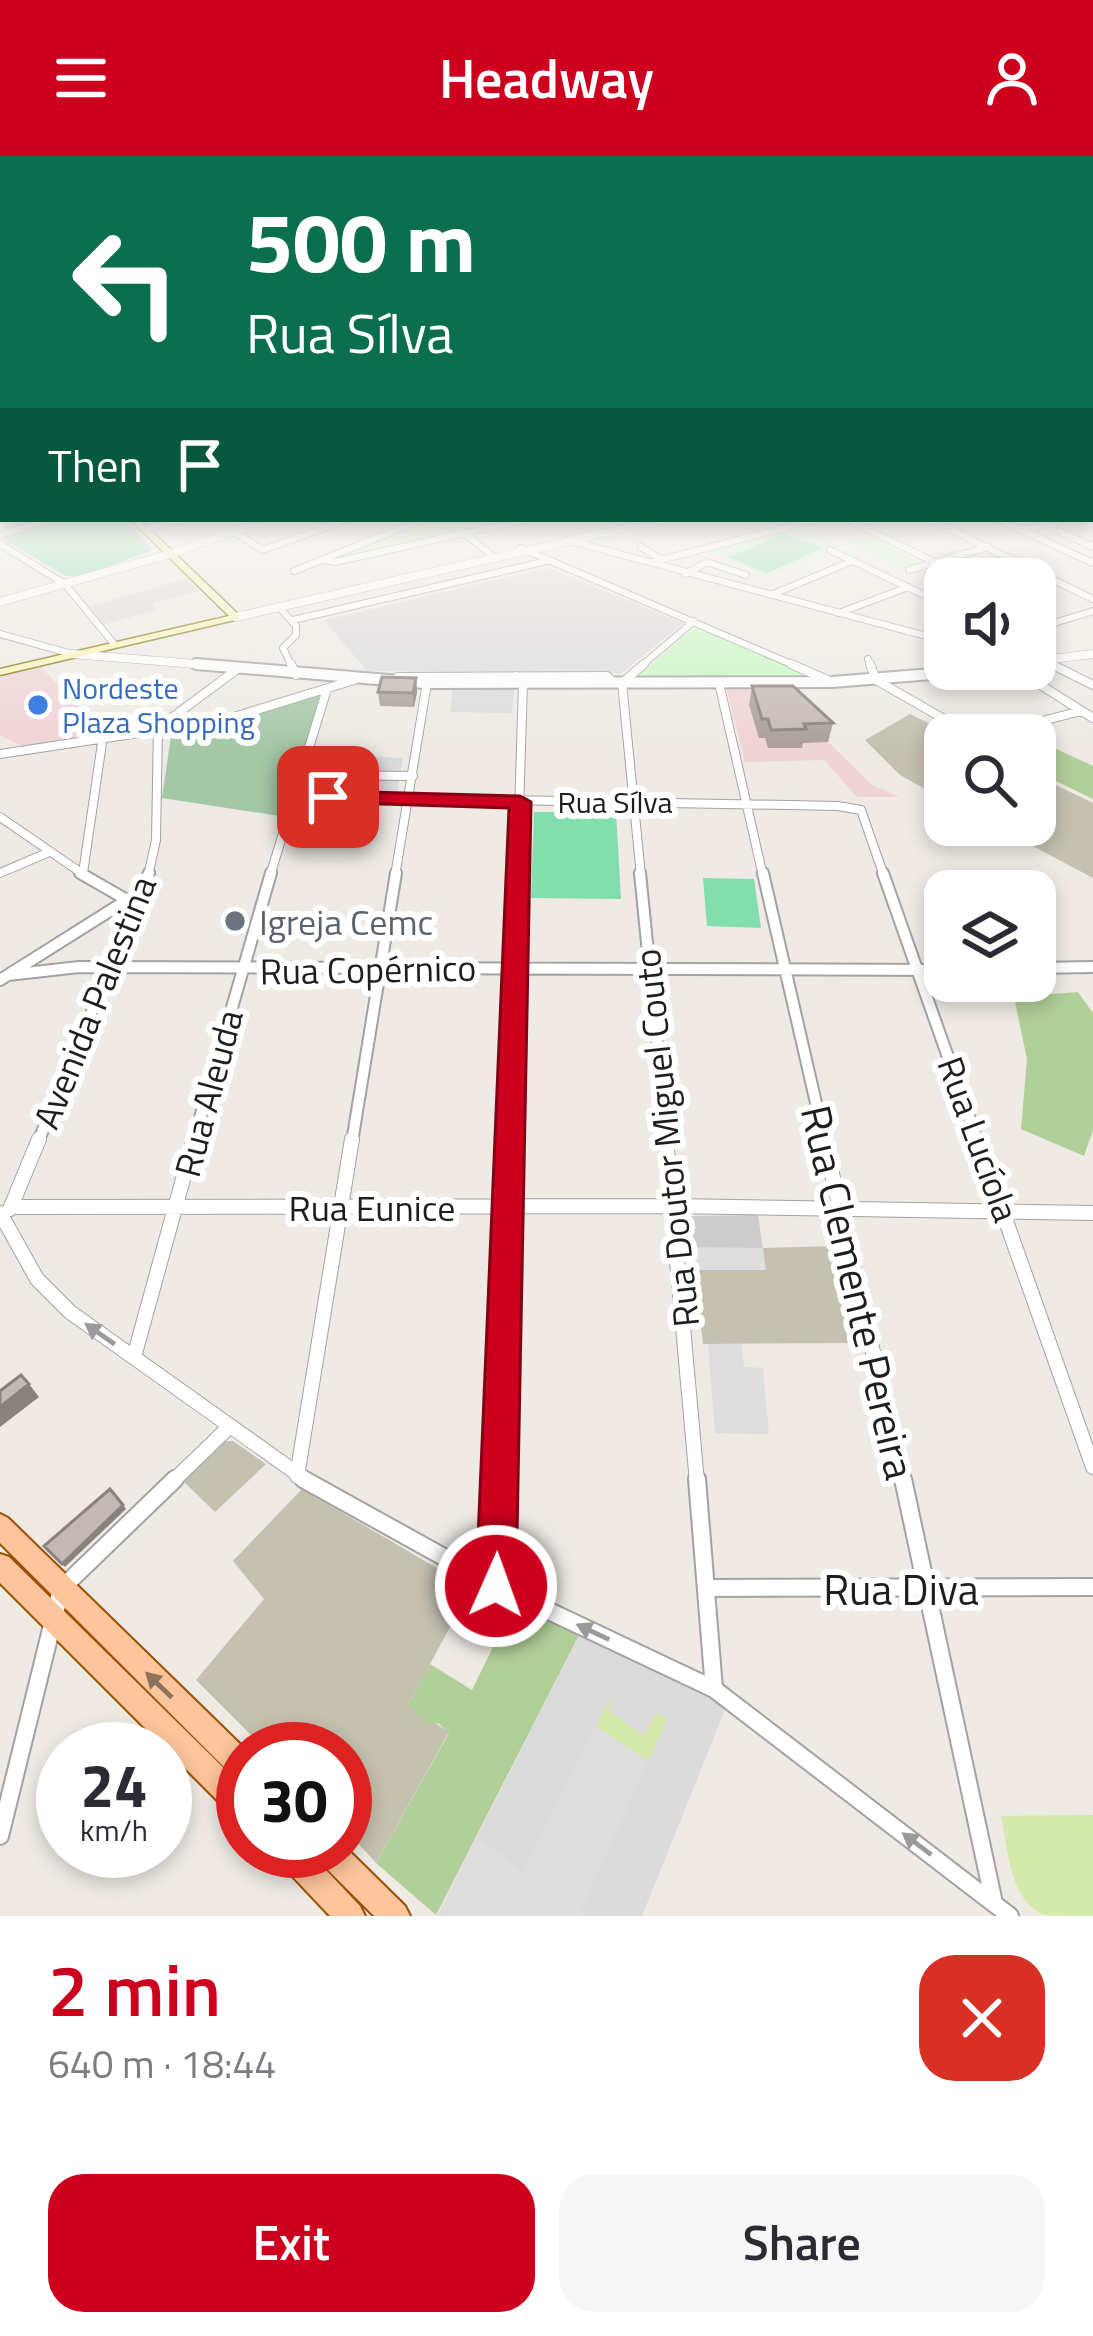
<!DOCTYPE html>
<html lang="en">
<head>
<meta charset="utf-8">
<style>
  :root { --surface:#fff; --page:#f7f7f7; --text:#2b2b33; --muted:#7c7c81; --accent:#cd001e }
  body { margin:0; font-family:"Titillium Web",sans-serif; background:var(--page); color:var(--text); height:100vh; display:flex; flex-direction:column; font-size:45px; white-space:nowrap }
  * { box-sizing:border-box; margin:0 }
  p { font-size:39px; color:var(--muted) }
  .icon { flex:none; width:66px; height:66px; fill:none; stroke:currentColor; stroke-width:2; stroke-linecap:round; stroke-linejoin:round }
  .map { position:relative; height:1760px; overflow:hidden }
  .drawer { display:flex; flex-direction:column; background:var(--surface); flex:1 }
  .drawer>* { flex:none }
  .banner { position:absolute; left:0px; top:0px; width:1095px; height:366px; box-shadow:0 6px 18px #0003; background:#0b6e4f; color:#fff; overflow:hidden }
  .buttons { position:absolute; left:924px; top:402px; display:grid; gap:24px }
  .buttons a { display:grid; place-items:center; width:132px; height:132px; border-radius:24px; background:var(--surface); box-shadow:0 6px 18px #0003; font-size:60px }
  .speed { position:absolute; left:36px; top:1566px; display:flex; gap:24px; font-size:60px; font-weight:700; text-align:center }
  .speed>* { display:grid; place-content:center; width:156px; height:156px; border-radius:50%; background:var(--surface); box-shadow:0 6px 18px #0003; line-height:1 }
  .speed small { font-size:30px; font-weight:400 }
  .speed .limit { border:18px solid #d22; background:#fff; color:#111 }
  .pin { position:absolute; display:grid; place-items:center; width:102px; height:102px; color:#fff; margin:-51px; border-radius:24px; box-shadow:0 6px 18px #0006 }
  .me { position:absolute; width:132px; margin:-66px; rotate:2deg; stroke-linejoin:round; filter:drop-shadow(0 0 9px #0008) }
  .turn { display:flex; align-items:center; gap:42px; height:252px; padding:0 48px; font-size:54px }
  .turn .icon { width:156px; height:156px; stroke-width:2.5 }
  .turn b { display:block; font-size:84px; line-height:102px }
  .then { display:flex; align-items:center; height:114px; padding:0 48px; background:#0003; gap:24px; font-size:45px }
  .round { display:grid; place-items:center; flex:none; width:126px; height:126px; border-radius:36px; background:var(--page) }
  .head { display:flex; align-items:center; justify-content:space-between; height:204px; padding:0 48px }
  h1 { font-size:72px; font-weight:600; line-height:90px; color:var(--accent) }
  .button { display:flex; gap:24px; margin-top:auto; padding:24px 48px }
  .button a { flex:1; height:138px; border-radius:36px; background:var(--accent); color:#fff; font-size:48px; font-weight:600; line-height:138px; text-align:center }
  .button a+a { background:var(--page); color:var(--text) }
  header { display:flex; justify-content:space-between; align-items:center; height:156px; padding:0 48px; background:var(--accent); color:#fff; font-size:54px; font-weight:600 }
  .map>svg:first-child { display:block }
  .residential { fill:#dcdbdc }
  .commercial { fill:#f0d3d6 }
  .religious { fill:#ccc }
  .construction { fill:#c4c1b0 }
  .grass { fill:#d3eaaa }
  .forest { fill:#b1cf99 }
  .cemetery { fill:#a5c8a6 }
  .park { fill:#c5fac1 }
  .pitch { fill:#82dfad }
  .parking { fill:#dedede }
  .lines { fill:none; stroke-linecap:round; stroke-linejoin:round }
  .minor-far4-casing { stroke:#a2a2a2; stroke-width:8 }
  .minor-far3-casing { stroke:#a2a2a2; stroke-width:10 }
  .minor-far2-casing { stroke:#a2a2a2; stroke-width:14 }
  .minor-far1-casing { stroke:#a2a2a2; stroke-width:16 }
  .minor-casing { stroke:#a2a2a2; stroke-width:20 }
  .tertiary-far1-casing { stroke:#a2a2a2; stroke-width:9 }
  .tertiary-casing { stroke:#a2a2a2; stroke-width:14 }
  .secondary-casing { stroke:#777304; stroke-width:3 }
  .primary-casing { stroke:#995000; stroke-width:4 }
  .minor-far4 { stroke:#fff; stroke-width:6 }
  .minor-far3 { stroke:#fff; stroke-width:8 }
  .minor-far2 { stroke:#fff; stroke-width:10 }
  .minor-far1 { stroke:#fff; stroke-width:14 }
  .minor { stroke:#fff; stroke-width:16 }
  .tertiary-far1 { stroke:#fff; stroke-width:8 }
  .tertiary { stroke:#fff; stroke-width:10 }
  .secondary { fill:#faf4b8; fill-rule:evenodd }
  .primary { fill:#fcc59c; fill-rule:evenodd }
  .wall { fill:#a99f9b }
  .shaded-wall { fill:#89827e }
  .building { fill:#c4b9b4; stroke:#89827e; stroke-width:3 }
  .oneway { fill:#9a9a9a }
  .oneway2 { fill:#8d725d }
  .route { fill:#cd001e; stroke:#850014; stroke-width:3 }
  .shop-dot { fill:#3f7fe0; stroke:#fff; stroke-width:4.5 }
  .worship-dot { fill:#6b7280; stroke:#fff; stroke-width:4.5 }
  .labels { text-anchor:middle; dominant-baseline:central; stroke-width:12; stroke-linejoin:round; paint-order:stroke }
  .far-shop-label { font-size:30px; fill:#366cbe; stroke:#fff; text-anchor:start }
  .far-street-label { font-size:30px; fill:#1e1e1e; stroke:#fff }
  .worship-label { font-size:36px; fill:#5b616d; stroke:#fff; text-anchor:start }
  .street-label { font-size:36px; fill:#1e1e1e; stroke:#fff }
  .near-street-label { font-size:42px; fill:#1e1e1e; stroke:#fff }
</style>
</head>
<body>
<header><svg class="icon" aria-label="menu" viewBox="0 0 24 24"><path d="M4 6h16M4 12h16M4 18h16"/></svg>Headway<svg class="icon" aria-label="person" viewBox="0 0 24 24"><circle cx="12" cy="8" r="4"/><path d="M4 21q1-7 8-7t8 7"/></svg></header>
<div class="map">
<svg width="1093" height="1760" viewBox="0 0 1093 1760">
  <rect width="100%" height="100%" fill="#efeae4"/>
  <!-- residential -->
  <path class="residential" d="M548,412L684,467L621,517L367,515L324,464Z
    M187,422L200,435L152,447L157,454L102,469L88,451Z
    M453,532H514L512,557L450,556Z
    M311,598L403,602L396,643L299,639Z
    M581,1475L727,1549L642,1760H437Z"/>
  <!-- commercial -->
  <path class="commercial" d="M39,509L108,582L26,592L0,579V519Z
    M726,531L776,535L872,629L899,641H857L824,604L745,606Z"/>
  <!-- religious -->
  <path class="religious" d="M758,1059L766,1114H694L689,1060Z"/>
  <!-- construction -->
  <path class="construction" d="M910,558L953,579H945V644L900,619L865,584Z
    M1035,619L1093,647V722L993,669H1035Z
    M833,1090L856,1187L703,1188L694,1114H765L763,1092Z
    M233,1285L266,1308L215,1356L179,1321L217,1286Z
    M302,1333L471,1432L408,1549L449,1576L376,1707L345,1673V1593H265L196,1524L264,1443L233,1405Z"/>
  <!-- grass -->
  <path class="grass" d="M611,1540L609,1555L644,1580L656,1557L667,1564L648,1605L596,1570Z
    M1093,1659V1760C1079,1760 1055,1760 1043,1759C1009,1743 1008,1692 1001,1660Z"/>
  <!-- forest -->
  <path class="forest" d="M1035,583L1093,610V643L1035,615Z
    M1078,836L1093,857V974L1084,1000L1021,973L1027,903L1014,841Z
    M515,1446L581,1475L436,1759L376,1707L449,1577L438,1567L430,1569L408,1549L430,1508L472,1534Z"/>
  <!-- cemetery -->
  <path class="cemetery" d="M327,537L286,661L162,642L171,580Z"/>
  <!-- park -->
  <path class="park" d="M426,363H527L335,406L323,404Z
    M800,370L835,389L873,381L920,407L901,412L847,387L768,420L708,395Z
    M696,470L818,522H636Z"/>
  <!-- pitch -->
  <path class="pitch" d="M59,363H124L153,394L83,420H66L1,382Z
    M785,378L823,392L767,417L728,401Z
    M534,656H616L621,743L531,742Z
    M703,722L754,723L761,772L707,770Z"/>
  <!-- parking -->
  <path class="parking" d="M692,1091L763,1092L766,1114H694Z
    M708,1188H742L744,1211L763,1212L769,1278L715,1277Z
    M596,1570L648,1605L579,1760H437L476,1680L523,1716Z"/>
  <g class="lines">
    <!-- minor-far4 casing -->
    <g class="minor-far4-casing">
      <path id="minor-far4" d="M847,363L934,406
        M928,363L1093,443
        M998,363L1093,407
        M145,373L186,363
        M1023,374L1060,365
        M1059,375L1093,391
        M234,376L263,394L349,363
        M465,378L495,402
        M0,379L50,363
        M567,384L945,485
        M0,388L65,428L114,488
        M641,391L662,404
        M521,392L798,511
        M830,394L945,449
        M322,404L335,406L528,363
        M653,406L818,363
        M909,414L988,391
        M294,415L424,363
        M685,418L707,406L746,419
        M771,439L852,405
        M279,451L296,470V479L283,492L292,511
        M839,457L908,431
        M293,464L547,405
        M1041,471L1093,455
        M0,478L72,498
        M868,503L871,511
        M1042,504L1057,511
        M640,511L694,465"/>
    </g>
    <!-- minor-far3 casing -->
    <g class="minor-far3-casing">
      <path id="minor-far3" d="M291,508L296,519
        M791,508L832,526
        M870,508L876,524L972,579
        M1051,508L1093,529
        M1015,513L1093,562
        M516,520L523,527L517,720
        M398,521L607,520L614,527
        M719,527L763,720
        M1019,571L1081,555
        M0,598L224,564L354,524
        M308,619L413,620
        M294,640L838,650L861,654L884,720
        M0,661L86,720
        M0,717L47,697
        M83,717L102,587
        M148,720L156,684L158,572L236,514
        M270,720L326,536
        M395,720L428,521
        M641,720L622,527L644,508"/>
    </g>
    <!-- minor-far2 casing -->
    <g class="minor-far2-casing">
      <path id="minor-far2" d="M80,717L127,744
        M640,717L667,986
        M763,717L825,986
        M883,717L978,986
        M1035,783L1050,812
        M1035,812L1093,811
        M8,819L79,811L945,814
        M0,824L127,744L139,743
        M38,986L149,717
        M193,986L271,717
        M352,986L396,717
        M509,986L517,717"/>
    </g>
    <!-- minor-far1 casing -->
    <g class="minor-far1-casing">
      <path id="minor-far1" d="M666,983L697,1326
        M824,983L903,1326
        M977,983L1093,1311
        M11,1051L673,1050L1093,1057
        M10,1053L39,983
        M0,1057L37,1123L70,1156L309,1326
        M134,1201L194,983
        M297,1320L352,983
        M172,1326L229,1271
        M499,1326L509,983"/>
    </g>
    <!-- minor casing -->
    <g class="minor-casing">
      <path id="minor" d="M303,1323L496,1430L714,1533L1010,1760
        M697,1323L714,1533
        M903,1323L994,1747
        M496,1430L499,1323
        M709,1432L1093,1431
        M0,1680L61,1433L175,1323"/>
    </g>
    <!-- tertiary-far1 casing -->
    <g class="tertiary-far1-casing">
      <path id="tertiary-far1" d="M0,446L170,398L269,363
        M236,461L665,363
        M72,498L233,511
        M1035,505L1093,498"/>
    </g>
    <!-- tertiary casing -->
    <g class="tertiary-casing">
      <path id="tertiary" d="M196,508L424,527L832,526L995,513"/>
    </g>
    <!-- secondary casing -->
    <g class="secondary-casing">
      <path id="secondary" d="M130,363H139L239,459V463L0,519V513L229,460Z"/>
    </g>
    <!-- primary casing -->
    <g class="primary-casing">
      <path id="primary" d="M0,1358L8,1362L245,1593H243V1624L233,1620L0,1387Z
        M0,1398L9,1401L243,1631V1664L233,1660L0,1427Z
        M345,1691L405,1750L410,1760H374L319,1705L315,1695H345Z
        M274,1695H308L360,1750L365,1760H330L278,1705Z"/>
    </g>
    <!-- minor-far4 -->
    <use href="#minor-far4" class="minor-far4"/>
    <!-- minor-far3 -->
    <use href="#minor-far3" class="minor-far3"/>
    <!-- minor-far2 -->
    <use href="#minor-far2" class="minor-far2"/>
    <!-- minor-far1 -->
    <use href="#minor-far1" class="minor-far1"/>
    <!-- minor -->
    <use href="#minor" class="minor"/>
    <!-- tertiary-far1 -->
    <use href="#tertiary-far1" class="tertiary-far1"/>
    <!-- tertiary -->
    <use href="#tertiary" class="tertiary"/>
    <!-- secondary -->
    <use href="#secondary" class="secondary"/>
    <!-- primary -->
    <use href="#primary" class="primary"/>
  </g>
  <!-- wall -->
  <path class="wall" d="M416,522L417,536L414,551L380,550L378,536Z
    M752,530L833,567L828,586L803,587L802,592H768L765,582H759L749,549Z"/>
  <!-- shaded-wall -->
  <path class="shaded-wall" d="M416,522L417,536L414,551L413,537Z
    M29,1228L39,1241L0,1271V1251Z
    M123,1349L126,1353L65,1411L62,1408Z"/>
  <!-- building -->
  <path class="building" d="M382,521L416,522L413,537L378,536Z
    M752,530H793L833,567L804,568L806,573L771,574L768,563H762Z
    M21,1219L29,1228L0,1251V1235Z
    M110,1333L123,1349L62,1408L44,1390Z"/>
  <!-- one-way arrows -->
  <defs><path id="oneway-solid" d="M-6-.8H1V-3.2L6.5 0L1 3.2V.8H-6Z" transform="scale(3)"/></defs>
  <g class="oneway">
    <use href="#oneway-solid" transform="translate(100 1178) rotate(-145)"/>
    <use href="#oneway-solid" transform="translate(593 1476) rotate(-155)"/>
    <use href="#oneway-solid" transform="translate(917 1688) rotate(-143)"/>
  </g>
  <use class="oneway2" href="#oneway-solid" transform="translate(159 1529) rotate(-136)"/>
  <!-- sky -->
  <linearGradient id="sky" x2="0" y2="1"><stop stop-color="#8dc3e4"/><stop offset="0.59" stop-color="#f8f6f3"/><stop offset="1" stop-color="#f8f6f3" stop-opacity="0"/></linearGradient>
  <rect width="1093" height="593" fill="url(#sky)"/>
  <!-- route -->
  <path class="route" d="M328,635L520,640L531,646L516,1430L510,1444L496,1450L482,1444L476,1430L509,652L320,646L317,641Z"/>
  <!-- markers -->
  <circle class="shop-dot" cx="38" cy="549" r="12"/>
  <circle class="worship-dot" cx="235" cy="765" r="12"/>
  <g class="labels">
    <!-- far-shop labels -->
    <g class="far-shop-label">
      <text x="62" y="532">Nordeste<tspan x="62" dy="34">Plaza Shopping</tspan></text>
    </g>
    <!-- far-street labels -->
    <g class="far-street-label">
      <text x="615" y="646">Rua Sílva</text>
    </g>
    <!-- worship labels -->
    <g class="worship-label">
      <text x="259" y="765">Igreja Cemc</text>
    </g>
    <!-- street labels -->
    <g class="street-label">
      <text transform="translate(368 813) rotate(-1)">Rua Copérnico</text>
      <text transform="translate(94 846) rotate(-68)">Avenida Palestina</text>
      <text transform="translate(208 937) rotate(-75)">Rua Aleuda</text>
      <text transform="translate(666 982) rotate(-96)">Rua Doutor Miguel Couto</text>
      <text transform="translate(979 983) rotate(70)">Rua Lucíola</text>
      <text x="372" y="1051">Rua Eunice</text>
    </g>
    <!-- near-street labels -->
    <g class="near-street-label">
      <text transform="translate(859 1136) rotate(77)">Rua Clemente Pereira</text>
      <text x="901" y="1433">Rua Diva</text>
    </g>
  </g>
</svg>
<div class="buttons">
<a><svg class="icon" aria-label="sound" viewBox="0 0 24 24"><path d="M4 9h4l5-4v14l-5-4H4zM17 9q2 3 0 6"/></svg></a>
<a><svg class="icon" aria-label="search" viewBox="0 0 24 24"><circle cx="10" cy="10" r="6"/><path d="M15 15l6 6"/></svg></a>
<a><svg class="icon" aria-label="layers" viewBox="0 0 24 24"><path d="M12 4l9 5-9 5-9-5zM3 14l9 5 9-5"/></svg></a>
</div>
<div class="speed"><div>24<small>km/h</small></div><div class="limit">30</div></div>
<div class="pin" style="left:328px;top:641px;background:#d93025"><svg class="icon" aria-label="arrive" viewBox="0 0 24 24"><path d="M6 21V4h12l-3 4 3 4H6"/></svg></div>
<svg class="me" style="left:496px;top:1430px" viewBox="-20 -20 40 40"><circle r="17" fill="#cd001e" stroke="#fff" stroke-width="3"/><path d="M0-11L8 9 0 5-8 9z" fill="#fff"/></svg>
<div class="banner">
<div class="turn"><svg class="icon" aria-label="left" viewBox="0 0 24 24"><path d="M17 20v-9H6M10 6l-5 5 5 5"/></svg><div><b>500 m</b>Rua Sílva</div></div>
<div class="then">Then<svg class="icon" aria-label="arrive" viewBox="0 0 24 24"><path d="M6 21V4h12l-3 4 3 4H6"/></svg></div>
</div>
</div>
<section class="drawer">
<div class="head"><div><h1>2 min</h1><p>640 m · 18:44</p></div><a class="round" style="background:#d93025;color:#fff"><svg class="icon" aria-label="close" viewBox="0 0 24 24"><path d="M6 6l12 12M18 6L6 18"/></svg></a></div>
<div class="button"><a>Exit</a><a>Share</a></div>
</section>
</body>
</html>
